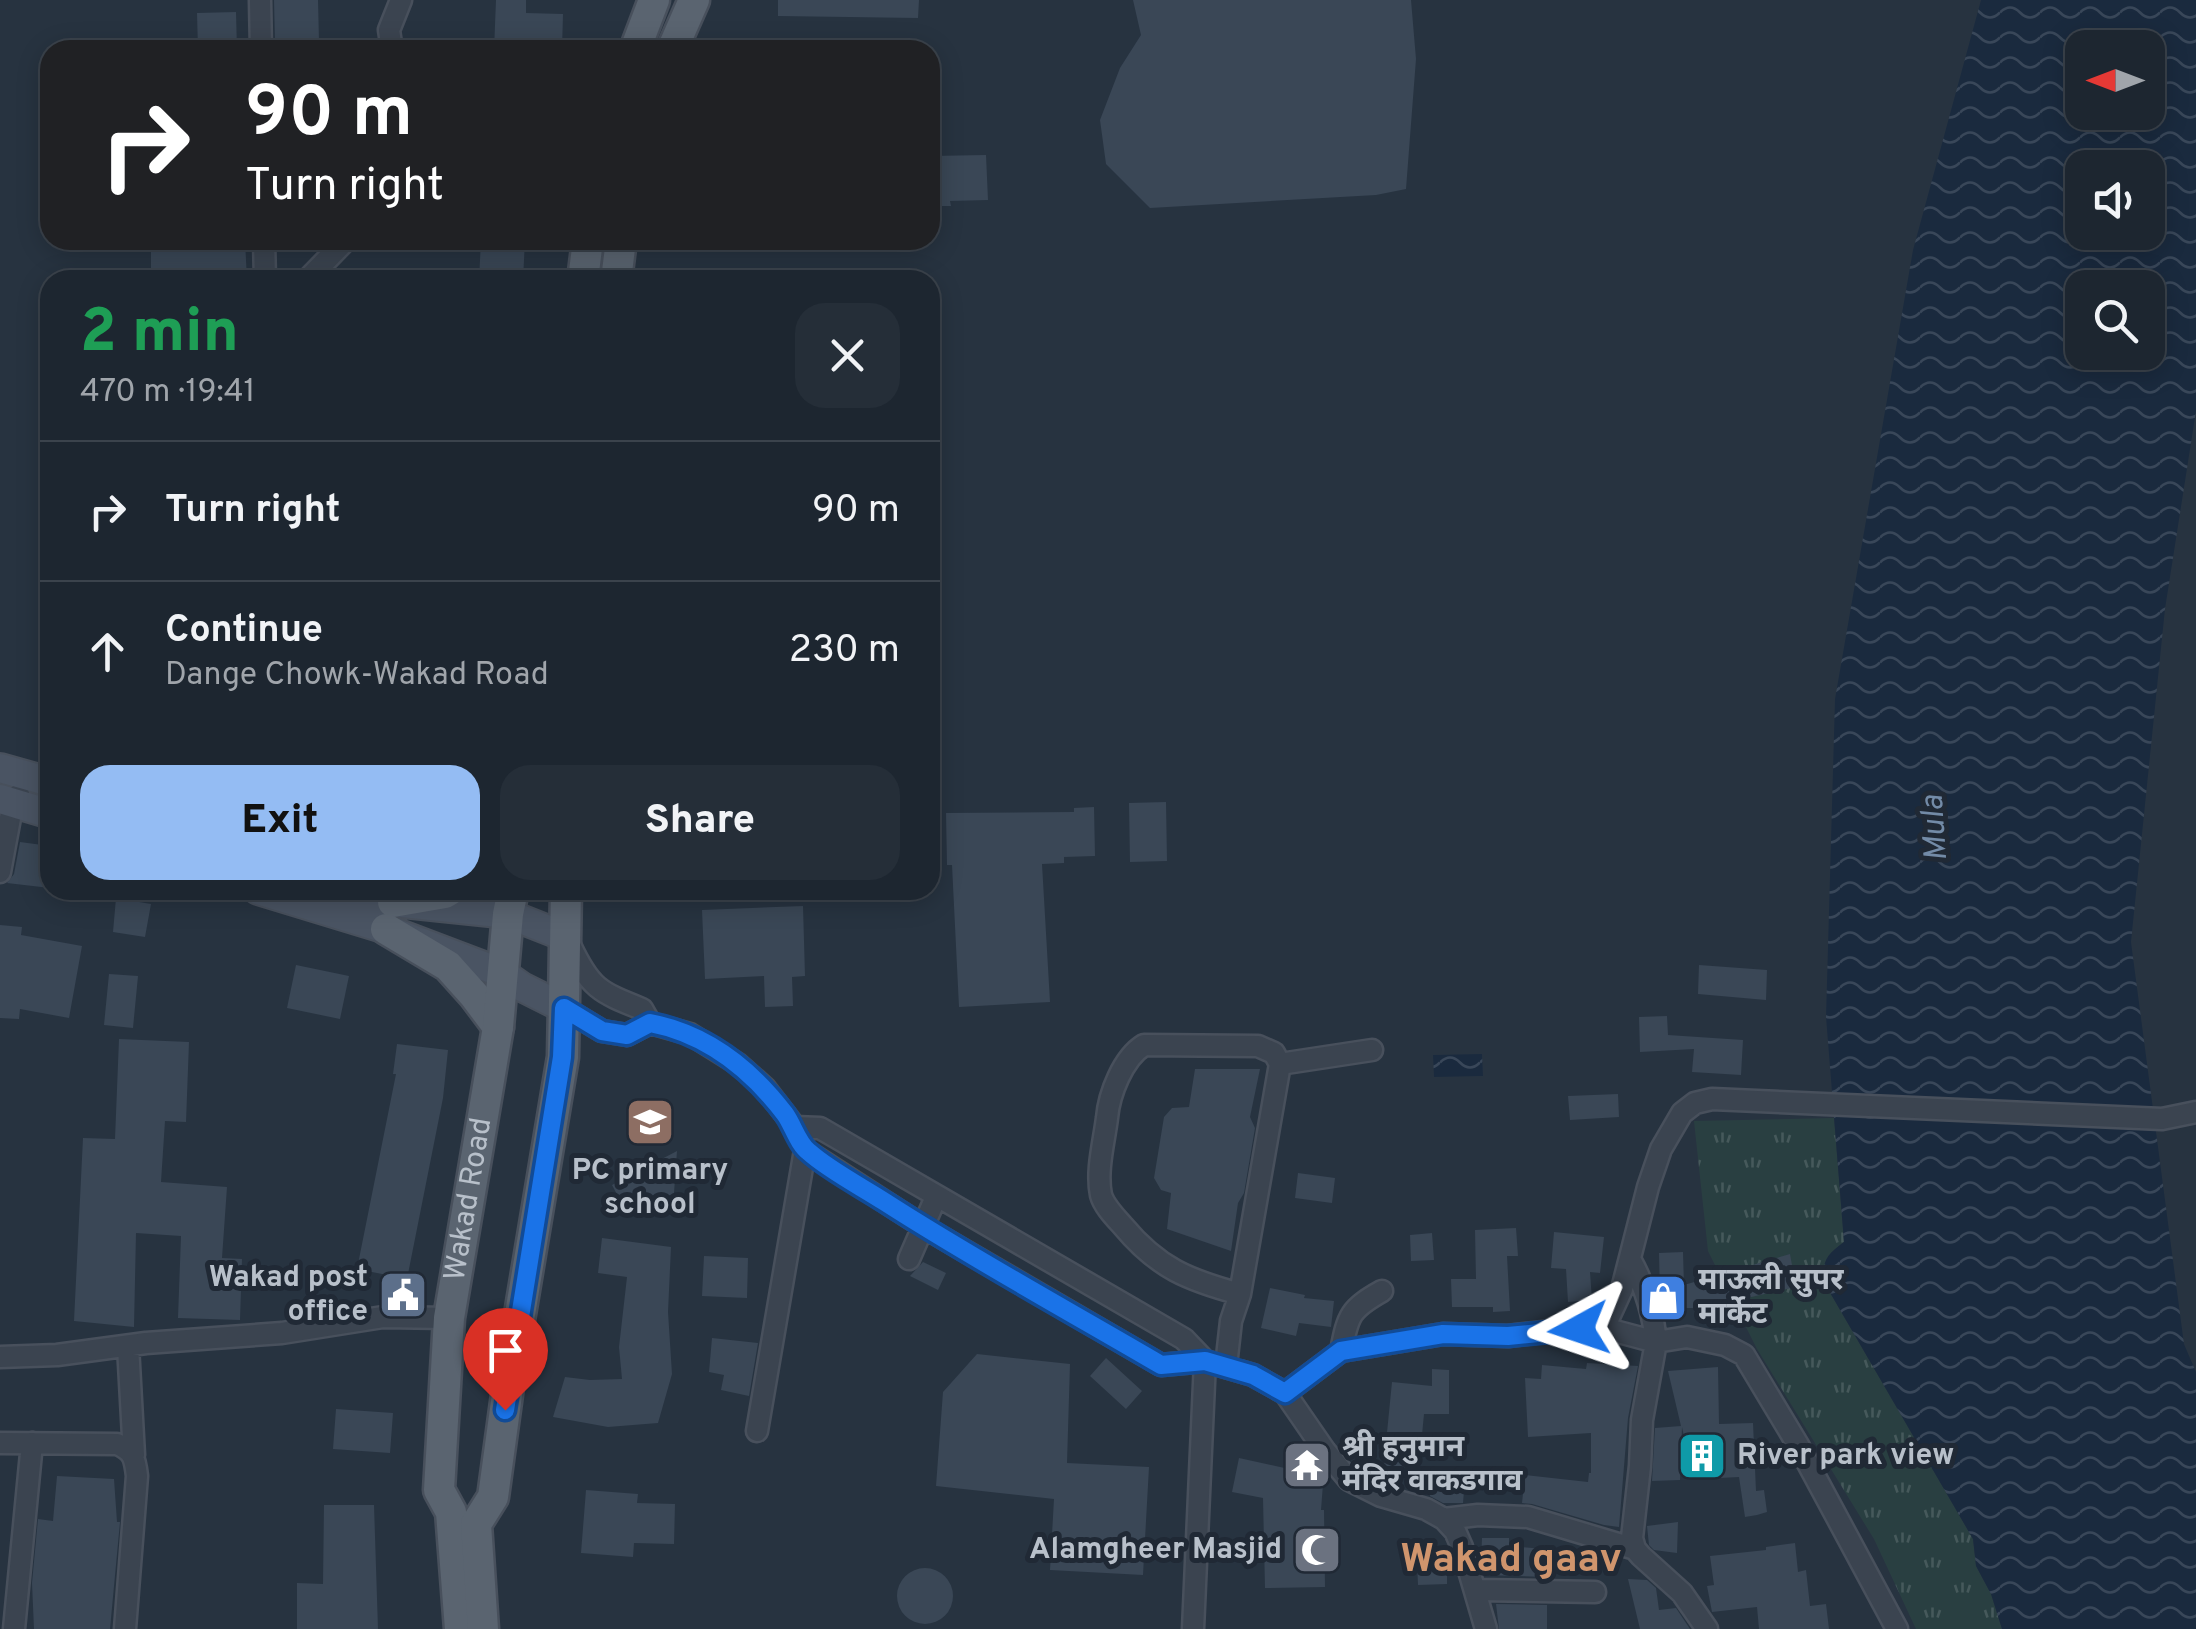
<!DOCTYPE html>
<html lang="en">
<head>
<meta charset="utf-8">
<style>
  :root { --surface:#1d2630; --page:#252e38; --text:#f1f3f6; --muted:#a0a5ab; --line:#3b434c; --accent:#94bcf3 }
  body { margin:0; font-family:Overpass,"Noto Sans Devanagari",sans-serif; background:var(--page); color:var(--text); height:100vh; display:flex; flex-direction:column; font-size:38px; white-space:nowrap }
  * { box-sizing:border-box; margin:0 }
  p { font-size:32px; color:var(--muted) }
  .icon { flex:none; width:55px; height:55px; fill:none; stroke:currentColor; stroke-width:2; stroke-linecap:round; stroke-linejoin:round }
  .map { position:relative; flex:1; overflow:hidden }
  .sheet { position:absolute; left:40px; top:270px; width:900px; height:630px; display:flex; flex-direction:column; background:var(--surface); border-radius:30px; box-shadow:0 5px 25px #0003,0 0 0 2px var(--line) }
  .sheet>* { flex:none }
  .banner { position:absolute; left:40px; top:40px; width:900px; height:210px; border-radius:30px; box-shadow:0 5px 25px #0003,0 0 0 2px var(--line); background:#202124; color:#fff; overflow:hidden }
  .needle { width:65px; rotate:270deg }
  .buttons { position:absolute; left:2065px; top:30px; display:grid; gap:20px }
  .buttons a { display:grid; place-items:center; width:100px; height:100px; border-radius:20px; background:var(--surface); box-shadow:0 5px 25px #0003,0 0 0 2px var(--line); font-size:50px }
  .pin { position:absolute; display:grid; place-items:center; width:85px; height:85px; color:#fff; margin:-102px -42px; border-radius:50% 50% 50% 0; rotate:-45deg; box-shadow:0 0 10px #0007 }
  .pin .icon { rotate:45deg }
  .me { position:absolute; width:110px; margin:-55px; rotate:265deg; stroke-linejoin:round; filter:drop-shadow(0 0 8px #0008) }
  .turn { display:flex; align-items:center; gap:35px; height:210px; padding:0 40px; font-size:45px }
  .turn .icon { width:130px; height:130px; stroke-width:2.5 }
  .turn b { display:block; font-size:70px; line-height:85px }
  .round { display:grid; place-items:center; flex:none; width:105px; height:105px; border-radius:30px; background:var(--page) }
  .head { display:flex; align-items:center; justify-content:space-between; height:170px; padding:0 40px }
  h1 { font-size:60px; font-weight:800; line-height:75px; color:#1e9e55 }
  .action { display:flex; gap:20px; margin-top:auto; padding:20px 40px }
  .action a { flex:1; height:115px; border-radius:30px; background:var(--accent); color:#111; font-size:40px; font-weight:800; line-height:115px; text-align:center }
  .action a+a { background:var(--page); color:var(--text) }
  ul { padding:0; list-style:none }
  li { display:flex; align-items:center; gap:30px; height:140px; padding:0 40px; border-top:2px solid var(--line) }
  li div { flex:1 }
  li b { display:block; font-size:38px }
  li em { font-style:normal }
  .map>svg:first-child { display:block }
  .park { fill:url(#park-tufts) }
  .water { fill:url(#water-waves); fill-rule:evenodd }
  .building { fill:#3a4756 }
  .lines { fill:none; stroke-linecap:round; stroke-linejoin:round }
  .street-casing { stroke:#48505c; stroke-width:25 }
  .secondary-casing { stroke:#48505c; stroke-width:32 }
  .primary-casing { stroke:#48505c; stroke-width:35 }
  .street { stroke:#3b4450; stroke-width:20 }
  .secondary { stroke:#4a5463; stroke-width:28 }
  .primary { stroke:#5a6470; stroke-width:30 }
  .route-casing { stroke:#114b97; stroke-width:25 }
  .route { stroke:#1a73e8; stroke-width:18 }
  .labels { text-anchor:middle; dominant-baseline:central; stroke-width:10; stroke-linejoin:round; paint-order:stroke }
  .poi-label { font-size:30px; font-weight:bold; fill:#b8c0ca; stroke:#202935; text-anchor:start }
  .street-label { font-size:30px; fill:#b8c0ca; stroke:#202935 }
  .water-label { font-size:32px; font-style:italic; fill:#738ba7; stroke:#202935 }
  .district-label { font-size:40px; font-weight:bold; fill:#d0956d; stroke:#202935 }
</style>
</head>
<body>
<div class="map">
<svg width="2196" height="1629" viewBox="0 0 2196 1629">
  <defs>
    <pattern id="park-tufts" width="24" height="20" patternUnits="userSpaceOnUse" patternTransform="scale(2.5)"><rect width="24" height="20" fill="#293f41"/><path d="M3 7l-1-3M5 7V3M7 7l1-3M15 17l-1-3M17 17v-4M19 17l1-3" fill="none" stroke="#46595b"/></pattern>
    <pattern id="water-waves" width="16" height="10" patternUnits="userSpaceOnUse" patternTransform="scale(2.5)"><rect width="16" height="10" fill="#1a2a3e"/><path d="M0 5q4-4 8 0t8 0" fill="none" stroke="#394759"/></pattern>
  </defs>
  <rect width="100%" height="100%" fill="#273340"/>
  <!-- park -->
  <path class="park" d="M1834,1118L1844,1242C1826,1255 1822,1262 1825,1284L1973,1539L1976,1566L1991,1594L2002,1629H1916L1874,1539L1757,1349L1708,1251L1694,1121Z"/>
  <!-- water -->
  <path class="water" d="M1981,0H2196V411L2165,609L2131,942L2184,1344L2196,1372V1629H2002L1991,1594L1976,1566L1973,1539L1825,1284C1821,1262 1826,1255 1844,1242L1826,1017L1835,699L1913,250ZM2082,48H2148V112H2082ZM2082,168H2148V232H2082ZM2082,288H2148V352H2082Z
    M1482,1054L1483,1076L1434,1077L1433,1055Z"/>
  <!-- building -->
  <path class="building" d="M274,0H318L319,41H312V50H280V43H275Z
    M496,0H526V13L563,14L562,50H494Z
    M778,0H919L918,18L778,16Z
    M1133,0H1411L1416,59L1406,189L1376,195L1150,208L1106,164L1100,120L1120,68L1141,35Z
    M236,12L237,50H198L197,13Z
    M986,155L988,200L950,201L951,206H930V156Z
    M151,240H245L247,280H208V269L151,270Z
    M481,240H525L523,280H479Z
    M1166,802L1167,861L1130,862L1129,803Z
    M1094,807L1095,856L1064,857V863L1042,864L1050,1002L959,1007L952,865H947L946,813L1074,812V808Z
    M20,842L50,846V888L7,883L14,874Z
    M116,898L151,904L145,937L113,932Z
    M803,906L805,976L792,977L793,1006L765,1007L764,976L705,979L702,910Z
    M0,925L22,927L21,935L82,946L69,1018L20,1009L19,1019L0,1018Z
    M296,965L349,976L340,1019L287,1008Z
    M1699,965L1767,970L1766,1000L1698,994Z
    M109,974L138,976L133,1028L104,1025Z
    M1667,1016L1668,1035L1743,1040L1741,1075L1692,1072L1694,1049L1640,1052L1639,1017Z
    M119,1039L189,1042L186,1122L165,1121L161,1182L227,1187L222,1258L242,1259L240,1320L178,1318L181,1236L136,1233L134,1327L74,1321L83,1138L115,1139Z
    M397,1044L448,1050L443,1098L407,1279L357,1269L396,1074H393Z
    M1195,1069H1260L1250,1117L1255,1128L1244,1193L1238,1203L1231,1251L1167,1229L1171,1193L1161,1190L1154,1178L1164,1117L1172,1108L1189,1107Z
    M1618,1094L1619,1117L1570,1120L1568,1096Z
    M677,1151L674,1193L629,1217L612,1185Z
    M1298,1173L1335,1178L1332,1203L1295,1198Z
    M1516,1228L1518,1256H1507L1510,1311L1493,1312V1307H1452L1451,1279H1476L1475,1230Z
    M1554,1232L1604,1237L1600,1273L1590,1272L1592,1300L1568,1302L1566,1269L1551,1268Z
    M1432,1233L1434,1260L1411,1261L1410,1235Z
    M602,1238L671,1247L668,1312L672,1374L658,1423L608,1427L553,1417L565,1377L590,1380L622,1379L619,1347L627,1277L598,1273Z
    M1683,1252L1684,1285L1790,1254L1796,1287L1703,1308H1664L1660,1293L1659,1253Z
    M704,1256L748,1258L747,1298L702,1296Z
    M923,1262L946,1273L938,1290L910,1276Z
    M1270,1288L1305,1295L1304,1298L1334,1301L1331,1327L1299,1323L1296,1336L1261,1328Z
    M712,1338L758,1343L749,1396L721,1390L724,1375L709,1372Z
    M977,1354L1070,1364L1067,1463L1149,1467L1143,1575L1050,1570L1054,1499L936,1486L943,1392Z
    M1106,1358L1142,1391L1126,1409L1090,1376Z
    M1587,1363L1638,1366L1628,1418L1619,1527L1604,1525L1532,1504L1522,1503L1525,1475L1588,1482L1589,1473H1591V1433L1528,1437L1525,1378L1541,1379L1542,1365L1586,1369Z
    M1718,1367L1719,1424L1753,1423L1756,1491L1764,1490L1767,1512L1757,1515L1745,1517L1739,1477L1700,1479L1695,1440L1685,1441L1682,1427L1680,1480L1652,1481L1655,1428L1681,1426L1668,1371Z
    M1432,1369L1449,1370V1414H1424L1418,1477L1383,1473L1392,1382L1432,1386Z
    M336,1409L393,1413L390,1453L333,1449Z
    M1290,1453L1310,1454L1324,1471L1321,1510H1324L1325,1587L1265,1588L1263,1498L1232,1492L1239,1458L1289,1469Z
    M57,1476L114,1479L117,1522H120L110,1629H34L32,1583L38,1519L53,1521Z
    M1431,1477L1465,1479L1463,1503H1443L1430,1496Z
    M586,1490L638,1494L637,1503L675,1504L674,1544L634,1543L633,1557L581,1553Z
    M324,1505H374L378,1629H297V1583L323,1584Z
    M1678,1522L1677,1553L1654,1550L1649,1545L1647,1526Z
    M1482,1538H1509V1546L1554,1550L1552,1574L1546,1573L1547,1577L1485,1575L1481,1564Z
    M1795,1543L1798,1572L1806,1570L1810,1606L1826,1604L1829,1629H1759L1757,1607L1712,1612L1707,1586L1714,1585L1710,1556L1766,1550V1547Z
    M1417,1562H1447V1584L1418,1585Z
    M897 1596a28 28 0 1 1 56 0a28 28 0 1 1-56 0Z
    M1628,1579L1647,1580L1656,1588L1659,1610L1676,1608L1690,1629H1640Z
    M1496,1604L1547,1605V1629H1499Z"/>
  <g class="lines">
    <!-- street casing -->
    <g class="street-casing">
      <path id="street" d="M260,0L261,50
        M392,50L389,30L401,0
        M264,240L265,280
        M307,280L346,240
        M0,872L13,802L19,794
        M570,945C590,988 599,992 642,1009L650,1023
        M564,1008L602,1031L627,1035L650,1023
        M650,1023L690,1034L738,1064L765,1088L795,1127L805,1150L924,1227L1161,1365L1205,1361L1253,1375L1285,1393L1325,1451L1349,1480L1381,1496L1426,1509L1444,1519L1455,1531L1462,1547L1486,1629
        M1280,1064L1372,1050
        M795,1127L820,1128L1184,1339L1205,1361L1193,1629
        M909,1259L936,1197
        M1630,1259C1645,1286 1653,1311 1656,1342L1687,1337L1725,1345L1744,1355L1798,1445L1897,1629
        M1596,1326L1656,1342L1642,1420L1640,1466L1632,1538L1635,1549L1641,1556L1682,1593L1707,1629
        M128,1346L134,1455
        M1341,1351C1348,1315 1350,1309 1382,1291
        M0,1357L57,1355L146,1343L282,1333L383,1317L449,1318
        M1226,1366L1231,1321L1240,1294L1280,1064L1274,1053L1258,1046L1144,1045C1123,1058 1109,1094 1107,1118C1104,1142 1096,1171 1101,1195C1104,1206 1115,1217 1123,1226C1158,1268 1188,1280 1240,1294
        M1285,1393L1341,1351L1443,1334L1508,1336L1596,1326L1609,1317L1622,1289L1648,1187L1661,1149L1682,1113L1695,1103L1712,1099L2162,1119L2196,1112
        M757,1431L805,1150
        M0,1443L117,1444C134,1451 135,1459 137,1476L125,1629
        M1444,1519L1478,1515L1528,1517L1635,1549
        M1477,1590L1595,1592
        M14,1629L32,1443"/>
    </g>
    <!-- secondary casing -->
    <g class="secondary-casing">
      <path id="secondary" d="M0,768L50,782
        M0,799L50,814
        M258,890L386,929L502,973L522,987L564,1008
        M346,890L393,902L508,914L566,937"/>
    </g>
    <!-- primary casing -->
    <g class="primary-casing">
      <g id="primary">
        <path d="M635,50L654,0"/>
        <path d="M672,50L694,0"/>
        <path d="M583,280L588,240"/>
        <path d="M616,280L621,240"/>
        <path d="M393,902L445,893L450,890"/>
        <path d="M386,929L448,966L474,995L498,1027"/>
        <path id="s1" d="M460,1629L451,1512L439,1490L449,1318L498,1027L508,914L513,890"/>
        <path d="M483,1629L476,1524L493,1497L509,1380L563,1057L566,890"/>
      </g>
    </g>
    <!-- street -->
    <use href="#street" class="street"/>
    <!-- secondary -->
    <use href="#secondary" class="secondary"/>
    <!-- primary -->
    <use href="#primary" class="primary"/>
  </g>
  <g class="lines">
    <!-- route casing -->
    <g class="route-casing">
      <path id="route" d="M505,1410L562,1057L564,1008L602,1031L627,1035L650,1023C707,1034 750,1068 785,1114C793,1125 798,1144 809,1152C829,1170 862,1187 885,1202C975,1260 1069,1311 1161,1365L1205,1361L1253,1375L1285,1393L1341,1351L1443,1334L1508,1336L1579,1329"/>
    </g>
    <!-- route -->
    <use href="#route" class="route"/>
  </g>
  <!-- icons -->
  <defs>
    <g id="school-square" transform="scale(2.5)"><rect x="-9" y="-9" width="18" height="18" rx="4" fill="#8d6e63" stroke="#202935"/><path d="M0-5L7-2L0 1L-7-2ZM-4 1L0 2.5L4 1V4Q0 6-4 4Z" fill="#fff"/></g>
    <g id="civic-square" transform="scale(2.5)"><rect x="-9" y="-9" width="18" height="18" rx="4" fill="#5c6f8a" stroke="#202935"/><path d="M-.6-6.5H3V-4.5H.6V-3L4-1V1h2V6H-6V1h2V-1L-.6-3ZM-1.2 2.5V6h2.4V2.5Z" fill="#fff"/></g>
    <g id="shop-square" transform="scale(2.5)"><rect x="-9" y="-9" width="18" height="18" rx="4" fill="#3f7fe0" stroke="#202935"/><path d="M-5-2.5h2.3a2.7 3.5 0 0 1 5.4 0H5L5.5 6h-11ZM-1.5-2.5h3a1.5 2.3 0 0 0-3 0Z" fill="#fff"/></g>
    <g id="building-square" transform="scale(2.5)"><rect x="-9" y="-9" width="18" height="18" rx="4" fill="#0f9aa8" stroke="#202935"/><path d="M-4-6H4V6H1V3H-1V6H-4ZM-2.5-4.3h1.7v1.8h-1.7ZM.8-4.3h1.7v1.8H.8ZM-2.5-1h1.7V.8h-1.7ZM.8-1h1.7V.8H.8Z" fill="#fff"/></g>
    <g id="temple-square" transform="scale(2.5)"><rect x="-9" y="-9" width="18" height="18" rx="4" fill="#6b7280" stroke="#202935"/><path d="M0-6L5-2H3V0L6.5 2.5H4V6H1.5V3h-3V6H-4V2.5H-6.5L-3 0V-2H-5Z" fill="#fff"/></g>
    <g id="mosque-square" transform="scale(2.5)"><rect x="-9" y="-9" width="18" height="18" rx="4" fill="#6b7280" stroke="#202935"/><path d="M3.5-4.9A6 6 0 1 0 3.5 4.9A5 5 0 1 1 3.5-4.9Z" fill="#fff"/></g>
  </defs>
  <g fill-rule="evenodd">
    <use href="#school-square" x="650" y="1122"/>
    <use href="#civic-square" x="403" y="1295"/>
    <use href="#shop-square" x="1663" y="1298"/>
    <use href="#building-square" x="1702" y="1456"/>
    <use href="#temple-square" x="1307" y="1465"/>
    <use href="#mosque-square" x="1317" y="1550"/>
  </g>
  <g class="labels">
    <!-- poi labels -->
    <g class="poi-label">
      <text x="650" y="1171" text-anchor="middle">PC primary<tspan x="650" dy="34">school</tspan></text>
      <text x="368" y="1278" text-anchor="end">Wakad post<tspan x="368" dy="34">office</tspan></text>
      <text x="1698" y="1281">माऊली सुपर<tspan x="1698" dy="34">मार्केट</tspan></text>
      <text x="1342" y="1448">श्री हनुमान<tspan x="1342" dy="34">मंदिर वाकडगाव</tspan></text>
      <text x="1737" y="1456">River park view</text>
      <text x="1282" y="1550" text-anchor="end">Alamgheer Masjid</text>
    </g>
    <!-- street labels -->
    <g class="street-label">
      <text stroke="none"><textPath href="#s1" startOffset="435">Wakad Road</textPath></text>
    </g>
    <!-- water labels -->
    <g class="water-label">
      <text transform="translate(1936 828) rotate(-94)">Mula</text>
    </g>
    <!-- district labels -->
    <g class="district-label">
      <text x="1511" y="1561">Wakad gaav</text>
    </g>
  </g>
</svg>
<div class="buttons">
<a><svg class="needle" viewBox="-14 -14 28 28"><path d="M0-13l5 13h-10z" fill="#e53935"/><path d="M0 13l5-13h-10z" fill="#a0a5ab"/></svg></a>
<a><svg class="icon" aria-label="sound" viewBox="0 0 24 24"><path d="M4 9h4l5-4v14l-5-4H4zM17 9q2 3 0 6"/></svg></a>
<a><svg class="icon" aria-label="search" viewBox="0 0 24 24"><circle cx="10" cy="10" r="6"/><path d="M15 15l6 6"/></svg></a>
</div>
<div class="pin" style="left:505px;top:1410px;background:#d93025"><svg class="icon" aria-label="arrive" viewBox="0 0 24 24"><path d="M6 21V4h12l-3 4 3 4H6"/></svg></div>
<svg class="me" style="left:1579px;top:1329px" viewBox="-20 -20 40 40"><path d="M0-17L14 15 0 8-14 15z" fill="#1a73e8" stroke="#fff" stroke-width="4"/></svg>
<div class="banner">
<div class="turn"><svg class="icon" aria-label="right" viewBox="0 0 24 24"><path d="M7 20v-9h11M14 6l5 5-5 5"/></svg><div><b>90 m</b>Turn right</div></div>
</div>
<section class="sheet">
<div class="head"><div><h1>2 min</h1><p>470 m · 19:41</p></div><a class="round"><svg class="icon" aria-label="close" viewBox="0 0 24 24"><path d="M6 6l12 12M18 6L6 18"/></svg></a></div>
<ul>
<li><svg class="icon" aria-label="right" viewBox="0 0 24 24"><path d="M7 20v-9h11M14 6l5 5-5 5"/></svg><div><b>Turn right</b></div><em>90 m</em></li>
<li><svg class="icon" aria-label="ahead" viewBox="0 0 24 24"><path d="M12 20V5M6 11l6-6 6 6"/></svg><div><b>Continue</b><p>Dange Chowk-Wakad Road</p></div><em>230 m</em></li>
</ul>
<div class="action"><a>Exit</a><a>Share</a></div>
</section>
</div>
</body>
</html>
